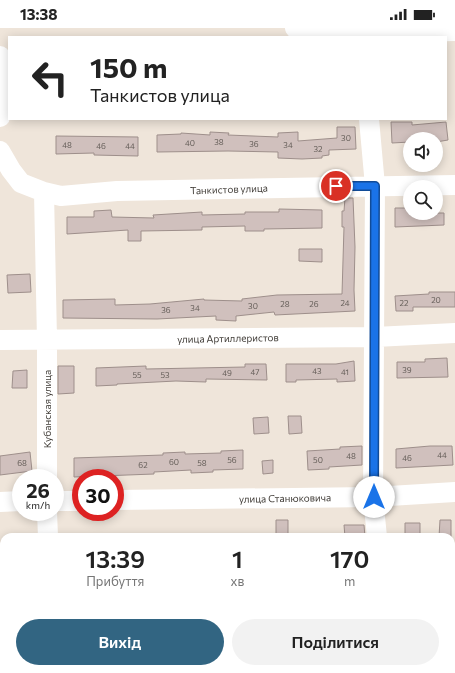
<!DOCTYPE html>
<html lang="uk">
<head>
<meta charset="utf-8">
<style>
  :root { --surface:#fff; --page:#f2f2f2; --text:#222; --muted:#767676; --accent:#326582 }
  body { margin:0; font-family:Commissioner,sans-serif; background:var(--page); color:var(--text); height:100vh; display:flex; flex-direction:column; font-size:15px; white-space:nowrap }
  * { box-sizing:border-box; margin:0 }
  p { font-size:13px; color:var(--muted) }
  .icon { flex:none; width:22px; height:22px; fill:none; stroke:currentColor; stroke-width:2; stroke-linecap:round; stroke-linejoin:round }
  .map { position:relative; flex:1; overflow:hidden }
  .sheet { position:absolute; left:0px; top:505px; width:455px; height:140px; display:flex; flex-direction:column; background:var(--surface); border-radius:12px 12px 0 0; box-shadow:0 2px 10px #0003 }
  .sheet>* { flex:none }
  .top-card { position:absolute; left:8px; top:8px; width:439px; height:84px; border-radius:0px; box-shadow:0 2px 10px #0003; background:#fff; color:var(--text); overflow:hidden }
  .tools { position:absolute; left:403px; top:104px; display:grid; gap:8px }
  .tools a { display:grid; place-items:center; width:40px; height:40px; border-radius:50%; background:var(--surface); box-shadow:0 2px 10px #0003; font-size:20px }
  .speed { position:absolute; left:12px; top:441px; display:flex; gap:8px; font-size:20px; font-weight:700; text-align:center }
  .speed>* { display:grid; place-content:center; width:52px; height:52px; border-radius:50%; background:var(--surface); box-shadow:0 2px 10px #0003; line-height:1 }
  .speed small { font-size:10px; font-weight:400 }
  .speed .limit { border:6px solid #d22; background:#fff; color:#111 }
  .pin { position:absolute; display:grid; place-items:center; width:34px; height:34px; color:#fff; margin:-17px; border:2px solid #fff; border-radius:50%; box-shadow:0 1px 4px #0007 }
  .me { position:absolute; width:44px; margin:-22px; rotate:0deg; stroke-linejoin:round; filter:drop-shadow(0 0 3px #0008) }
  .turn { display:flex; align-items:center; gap:14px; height:84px; padding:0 16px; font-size:18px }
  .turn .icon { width:52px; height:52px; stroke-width:2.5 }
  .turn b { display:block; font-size:28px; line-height:34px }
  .eta { display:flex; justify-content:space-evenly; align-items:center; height:68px; text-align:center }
  .eta b { font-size:24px; font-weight:600; line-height:28px }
  .action { display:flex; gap:8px; margin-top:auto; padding:8px 16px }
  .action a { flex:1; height:46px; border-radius:24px; background:var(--accent); color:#fff; font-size:16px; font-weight:600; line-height:46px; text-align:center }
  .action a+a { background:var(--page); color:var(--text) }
  .status { display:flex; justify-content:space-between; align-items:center; height:28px; padding:0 20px; background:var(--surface); direction:ltr }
  .status svg { height:11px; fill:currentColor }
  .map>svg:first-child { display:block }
  .building { fill:#d0c0bd; stroke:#9e8f8b }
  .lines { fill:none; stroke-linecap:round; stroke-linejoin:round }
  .minor { stroke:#fff; stroke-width:20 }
  .route-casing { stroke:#114b97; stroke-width:10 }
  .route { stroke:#1a73e8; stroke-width:7 }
  .labels { text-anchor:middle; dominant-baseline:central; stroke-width:3; stroke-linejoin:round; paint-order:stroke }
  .number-label { font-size:8px; fill:#645d58 }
  .street-label { font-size:10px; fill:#403c37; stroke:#fff }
</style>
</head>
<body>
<div class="status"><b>13:38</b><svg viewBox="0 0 49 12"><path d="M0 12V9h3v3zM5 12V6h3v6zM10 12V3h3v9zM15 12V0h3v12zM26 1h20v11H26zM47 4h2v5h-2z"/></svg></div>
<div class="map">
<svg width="455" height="645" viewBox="0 0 455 645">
  <rect width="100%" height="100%" fill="#efe5da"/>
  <!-- building -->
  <path class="building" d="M391,94H412V97L446,94L448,112L436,114V111H410V114L392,115Z
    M337,99H355L356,121L329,122V127L322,128V130L302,131L278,130V124L228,123L157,124V107L181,106V105L210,107V104L229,105L228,107L278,109V105L298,104V113L337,110Z
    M56,108L138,109V128L94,127V125L56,126Z
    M345,170H353L355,219L354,262L355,283L275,287L274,284L236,288V293L216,292V288L157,291L63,290V272L115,271V277L150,276L204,271V272L242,273V271L277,267L342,266L344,199H342V183H344Z
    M395,180H410V185H444V197L395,199Z
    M279,181L322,182V200L264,201V203H245V198L202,199V202L141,203V213H128V202L67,206V189H94V183L111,182L112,189L154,190L153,187L202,184V187L245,186V184H279Z
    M299,221H322V234L299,233Z
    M30,246L31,264L8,265L7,247Z
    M429,264H455V279H413V283H396L395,268L429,266Z
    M447,330L448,349L397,350V334H425V331Z
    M354,333L355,353L337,354V351L296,352V354H286V336H336Z
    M245,336H266L267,352L206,351V354L176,353L117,356V357L96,358V340L146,338V341L245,339Z
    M58,338H74V365L58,366Z
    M27,342V360H12L13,343Z
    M288,388H301L302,405L289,406Z
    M268,389L269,405L254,406L253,390Z
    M362,418V437L329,439V441L308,442L307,423L340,421V419Z
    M430,418H452L453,437L396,440V421Z
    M243,422V441L213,442V444L191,445V442L154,444V446L74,449V430L163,427V425L185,424V426L221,425V423Z
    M30,424L32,443L0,447V428Z
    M273,432V445L263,446L262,433Z
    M276,492H288V509H276Z
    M440,492H451V509H439Z
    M405,495H420V509H405Z
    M344,497H364L365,509H345Z"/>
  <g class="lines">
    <!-- minor -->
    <path class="minor" d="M295,0L304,3L338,8L366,5L455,3
      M0,28L1,75L0,89
      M369,91L375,158L373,469L377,509
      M0,123L11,142L21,155L44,164L61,168L117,163L455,157
      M44,164L47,312V450
      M0,312L375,309L455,305
      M115,472L373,469L455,464
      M55,473H81
      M0,474L21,473
      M47,484L48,509
      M451,624H455
      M0,631H4
      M50,641V645"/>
  </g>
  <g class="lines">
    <!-- route casing -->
    <g class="route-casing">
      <path id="route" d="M336,158H375L374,469"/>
    </g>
    <!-- route -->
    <use href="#route" class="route"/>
  </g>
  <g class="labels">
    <!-- number labels -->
    <g class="number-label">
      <text x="346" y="110">30</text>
      <text x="219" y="114">38</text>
      <text x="190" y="115">40</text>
      <text x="254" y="116">36</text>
      <text x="67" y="117">48</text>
      <text x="288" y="117">34</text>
      <text x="101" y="118">46</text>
      <text x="130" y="118">44</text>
      <text x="318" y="121">32</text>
      <text x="436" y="272">20</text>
      <text x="345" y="275">24</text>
      <text x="404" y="275">22</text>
      <text x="285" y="276">28</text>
      <text x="314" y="276">26</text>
      <text x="253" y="278">30</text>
      <text x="195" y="280">34</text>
      <text x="166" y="282">36</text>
      <text x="407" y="342">39</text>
      <text x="317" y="343">43</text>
      <text x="255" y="344">47</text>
      <text x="345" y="344">41</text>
      <text x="227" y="345">49</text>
      <text x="137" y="347">55</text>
      <text x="165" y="347">53</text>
      <text x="442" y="427">44</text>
      <text x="351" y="428">48</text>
      <text x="407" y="430">46</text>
      <text x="232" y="432">56</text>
      <text x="318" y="432">50</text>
      <text x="174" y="434">60</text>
      <text x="22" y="435">68</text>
      <text x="202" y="435">58</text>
      <text x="143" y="437">62</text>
    </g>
    <!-- street labels -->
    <g class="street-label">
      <text transform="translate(229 161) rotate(-2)">Танкистов улица</text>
      <text transform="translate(228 310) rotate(-1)">улица Артиллеристов</text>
      <text transform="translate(47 381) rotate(-90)">Кубанская улица</text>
      <text transform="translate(285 470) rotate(-1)">улица Станюковича</text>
    </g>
  </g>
</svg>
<div class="tools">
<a><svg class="icon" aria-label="sound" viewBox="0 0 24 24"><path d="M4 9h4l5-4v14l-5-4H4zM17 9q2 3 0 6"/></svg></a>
<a><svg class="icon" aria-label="search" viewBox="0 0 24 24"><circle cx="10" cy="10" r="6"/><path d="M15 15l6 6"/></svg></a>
</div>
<div class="speed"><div>26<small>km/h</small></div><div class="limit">30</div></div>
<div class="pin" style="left:336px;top:158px;background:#d93025"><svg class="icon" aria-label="arrive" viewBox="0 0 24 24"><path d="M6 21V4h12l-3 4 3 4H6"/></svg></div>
<svg class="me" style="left:374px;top:469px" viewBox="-20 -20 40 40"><circle r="19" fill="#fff"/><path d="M0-13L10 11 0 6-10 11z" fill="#1a73e8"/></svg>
<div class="top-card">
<div class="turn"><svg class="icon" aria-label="left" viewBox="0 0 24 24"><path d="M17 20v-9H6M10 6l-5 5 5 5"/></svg><div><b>150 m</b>Танкистов улица</div></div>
</div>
<section class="sheet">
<div class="eta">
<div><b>13:39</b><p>Прибуття</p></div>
<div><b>1</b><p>хв</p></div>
<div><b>170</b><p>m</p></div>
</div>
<div class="action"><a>Вихід</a><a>Поділитися</a></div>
</section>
</div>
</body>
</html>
